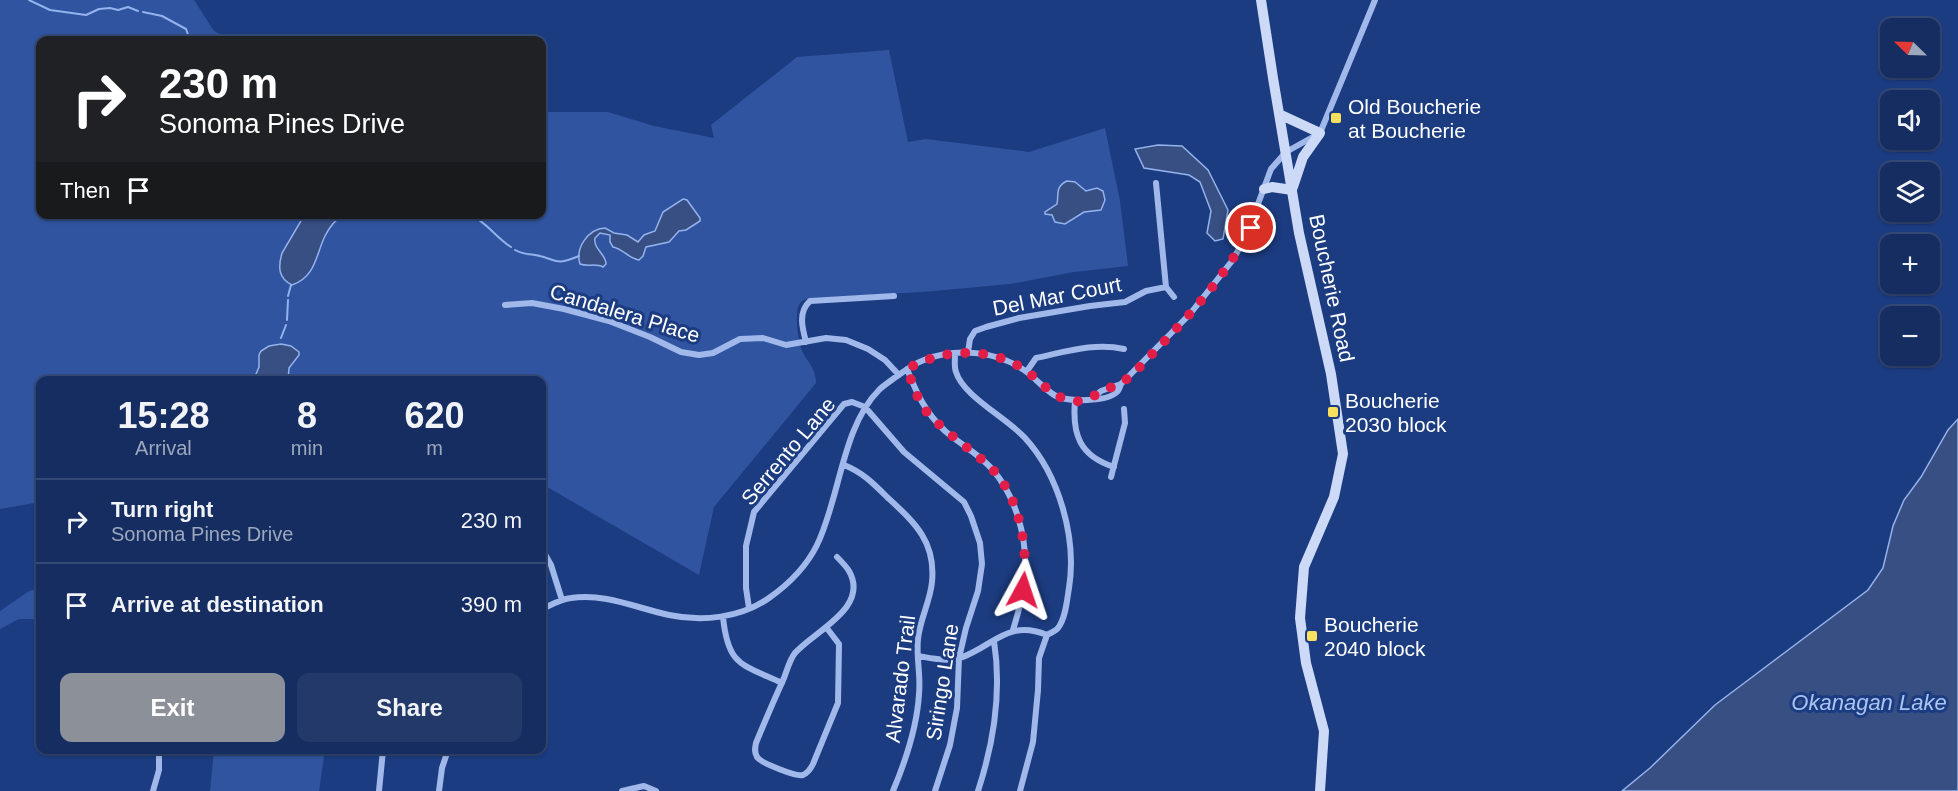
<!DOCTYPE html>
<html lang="en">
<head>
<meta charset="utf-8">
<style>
  :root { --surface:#152d61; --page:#22396a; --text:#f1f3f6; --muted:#9da8bd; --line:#344976; --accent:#8c9099 }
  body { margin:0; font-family:Arial,sans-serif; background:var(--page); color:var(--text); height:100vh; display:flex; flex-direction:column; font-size:22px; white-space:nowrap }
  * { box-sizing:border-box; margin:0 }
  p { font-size:20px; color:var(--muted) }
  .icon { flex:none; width:33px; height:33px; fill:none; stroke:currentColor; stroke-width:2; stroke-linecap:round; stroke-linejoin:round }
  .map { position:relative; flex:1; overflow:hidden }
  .side { position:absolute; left:36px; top:376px; width:510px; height:378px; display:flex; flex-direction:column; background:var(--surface); border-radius:12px; box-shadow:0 2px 4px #0004,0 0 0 2px var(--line) }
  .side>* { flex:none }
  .guide { position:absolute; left:36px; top:36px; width:510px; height:183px; border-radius:12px; box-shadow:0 2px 4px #0004,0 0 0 2px var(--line); background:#202124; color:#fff; overflow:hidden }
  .needle { width:39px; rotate:293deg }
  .controls { position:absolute; left:1880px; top:18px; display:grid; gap:12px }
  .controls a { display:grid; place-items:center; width:60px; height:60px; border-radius:12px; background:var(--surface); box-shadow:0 2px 4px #0004,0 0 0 2px var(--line); font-size:30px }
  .pin { position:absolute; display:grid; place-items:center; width:51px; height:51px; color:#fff; margin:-26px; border:3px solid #fff; border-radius:50%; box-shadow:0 2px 6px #0007 }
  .me { position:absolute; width:66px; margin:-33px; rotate:5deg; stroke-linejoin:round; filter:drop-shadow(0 0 4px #0008) }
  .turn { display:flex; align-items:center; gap:21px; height:126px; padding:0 24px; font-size:27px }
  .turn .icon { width:78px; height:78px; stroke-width:2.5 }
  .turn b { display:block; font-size:42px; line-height:51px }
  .then { display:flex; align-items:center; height:57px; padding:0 24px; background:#0003; gap:12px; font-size:22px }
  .eta { display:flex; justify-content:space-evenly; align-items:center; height:102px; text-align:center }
  .eta b { font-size:36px; font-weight:700; line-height:42px }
  .button { display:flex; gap:12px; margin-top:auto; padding:12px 24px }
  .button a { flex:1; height:69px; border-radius:12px; background:var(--accent); color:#fff; font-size:24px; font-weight:700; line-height:69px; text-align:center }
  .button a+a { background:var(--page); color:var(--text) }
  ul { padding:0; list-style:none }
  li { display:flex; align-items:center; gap:18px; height:84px; padding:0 24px; border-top:2px solid var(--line) }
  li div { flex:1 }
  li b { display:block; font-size:22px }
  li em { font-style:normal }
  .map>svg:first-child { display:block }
  .green { fill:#3054a0 }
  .water { fill:#384f83; stroke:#94b2ec; stroke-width:1.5 }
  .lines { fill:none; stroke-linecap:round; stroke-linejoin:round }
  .stream { stroke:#94b2ec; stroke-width:2 }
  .street { stroke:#a1b9ea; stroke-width:6 }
  .secondary { stroke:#ccdaf7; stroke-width:10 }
  .route { stroke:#e11d48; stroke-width:10; stroke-dasharray:0 18 }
  .poi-dot { fill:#fae05f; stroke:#1c3c81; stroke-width:2 }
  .labels { text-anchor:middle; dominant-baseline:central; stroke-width:6; stroke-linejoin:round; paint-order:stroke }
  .poi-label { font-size:21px; fill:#fff; stroke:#1c3c81; text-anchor:start }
  .street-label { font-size:21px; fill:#fff; stroke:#1c3c81 }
  .water-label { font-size:22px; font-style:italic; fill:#acc4f1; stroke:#1c3c81 }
</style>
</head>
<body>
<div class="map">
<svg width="1958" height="791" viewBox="0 0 1958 791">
  <rect width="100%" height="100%" fill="#1c3c81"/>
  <!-- green -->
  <path class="green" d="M0,0H194L214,31L231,40H40V214H542V112H608L654,126L714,138L711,125L797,57L889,50L908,142L926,139L1029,152L1105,128L1120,201L1128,266L1074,272L1010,284L923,292L812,298C809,299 805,299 802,301C793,307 798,338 801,348C806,362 816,366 816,383L714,507L699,575L542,484V381H40V502L0,509Z
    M40,588V619H19L0,629V611L29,591Z
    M214,750H325L319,791H210Z"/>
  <!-- water -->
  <path class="water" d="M1158,145L1182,146L1208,170L1228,210L1223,239L1215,241L1207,233L1211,211L1200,182L1189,175L1144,168L1135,149Z
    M1067,181L1075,182L1086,191L1097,188L1103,191L1105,200L1101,210L1084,212L1065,224L1055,222L1052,215L1045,214V212L1057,204C1059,193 1055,187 1067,181Z
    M683,199L687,200L700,218V221L686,230L679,231L669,242L646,247L643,256L639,260C628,258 623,249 613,247L610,242V235L600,233L595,238C593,249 606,254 606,264L603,267C596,263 588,267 580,264C575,248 588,229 605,228L614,233L627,235L638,242L644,235L655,231L663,212Z
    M305,214L343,215C335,220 329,228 325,236C316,254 316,277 292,285C278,278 278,267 282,253Z
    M281,344L291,346L299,352V355L289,368L288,381H253L259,367V355L261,351L269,346Z
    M1958,419V791H1622L1650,768L1715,705L1868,590L1883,568L1893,526L1904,500L1921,477L1948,430Z"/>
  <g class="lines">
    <!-- stream -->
    <path class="stream" d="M29,0L50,10L86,15L99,9L110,8L118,10L128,7L138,11
      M143,12L162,16L186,29L190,40
      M423,214L431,216L444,214
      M469,214C486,221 496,238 511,247
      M515,250C522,254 527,254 535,255C559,259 552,267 579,256
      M288,296L291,285
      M287,320L288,300
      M281,338L286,325"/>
    <!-- street -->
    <path class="street" d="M1156,183L1166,287L1174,297
      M505,305L532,303L564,309L609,321L650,337L681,352L699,355L713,353L740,339L763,338L786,345L826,338L846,340L868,349L885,360L899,375
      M806,342C802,327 798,312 810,301L894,296
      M968,352L970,339L975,331L986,327L1019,318L1090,306L1125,302L1146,291L1166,287
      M955,354C955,359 954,367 956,372C963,396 1007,418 1025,438C1059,475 1077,538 1069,588C1067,599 1066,618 1058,628C1056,631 1050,633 1047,635L1039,658L1038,690L1033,742L1020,791
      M907,369C917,394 925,412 945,431C960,444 979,454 992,469C1015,495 1027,536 1025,571C1024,591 1019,611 1013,630
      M1027,371L1036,358C1065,352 1095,342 1124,349
      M1093,398L1101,391L1121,384
      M1075,401C1072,435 1080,456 1114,467
      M844,465C862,472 873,483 887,497C914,522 936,541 932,582C930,602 920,619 918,639C916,657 921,676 919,694C917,728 906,760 893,791
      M1111,477L1125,423L1124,409
      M542,549L551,565L562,600
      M749,608L746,588V546L754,512L844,404L852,402L865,407L904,452L964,502L971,516L980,543L982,564L978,591L966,628L959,658L957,708L950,745L935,791
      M542,609C551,605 561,599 571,598C606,593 636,608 669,615C702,622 741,618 769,598C789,584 806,567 817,545C840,498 842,427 879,390C883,386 889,382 893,379C903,372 913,364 924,360C957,347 1000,351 1028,373C1037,380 1046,391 1056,396C1068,402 1107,402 1117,392C1119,390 1120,387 1121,384L1190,314L1232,261L1251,228L1258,204L1271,169L1286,152L1320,133L1375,0
      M723,617C728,666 741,664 782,683
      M826,627L839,644L838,703L813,764C811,768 808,773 803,775C796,777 761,763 757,757C754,752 755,748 756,743C765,721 774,700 784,678C787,670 790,659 795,653C814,631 870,608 849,571C846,566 841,561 837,557
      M918,656C931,658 947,662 960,658C994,646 1007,619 1047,635
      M153,791L159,770V750
      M379,791L383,750
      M439,791L442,768L448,750
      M622,791L644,786L656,791
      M978,791C994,742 1002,692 994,641"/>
    <!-- secondary -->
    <path class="secondary" d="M1261,0L1273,78L1299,233L1331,374L1343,454L1334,497L1304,567L1300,618L1306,663L1324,731L1320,791
      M1279,114L1320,133L1303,157L1293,187
      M1264,189L1272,187L1292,190"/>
  </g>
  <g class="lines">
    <!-- route -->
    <path class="route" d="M1023,590C1029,549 1020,494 988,465C968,447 944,432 926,411C917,399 912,382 907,369C944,348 992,346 1028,372C1043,384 1053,398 1073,401C1085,403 1093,396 1102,391C1109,387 1117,387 1123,382C1136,372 1147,359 1159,347C1194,311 1228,272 1251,228"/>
  </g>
  <!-- markers -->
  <g class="poi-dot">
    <rect x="1330" y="112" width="12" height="12" rx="3"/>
    <rect x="1327" y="406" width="12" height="12" rx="3"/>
    <rect x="1306" y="630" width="12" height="12" rx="3"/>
  </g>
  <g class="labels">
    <!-- poi labels -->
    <g class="poi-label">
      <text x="1348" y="106">Old Boucherie<tspan x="1348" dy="24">at Boucherie</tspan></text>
      <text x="1345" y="400">Boucherie<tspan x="1345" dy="24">2030 block</tspan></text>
      <text x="1324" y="624">Boucherie<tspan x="1324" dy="24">2040 block</tspan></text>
    </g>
    <!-- street labels -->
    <g class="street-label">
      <text transform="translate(1332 288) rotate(78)">Boucherie Road</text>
      <text transform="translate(1057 296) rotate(-11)">Del Mar Court</text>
      <text transform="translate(625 313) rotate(17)">Candalera Place</text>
      <text transform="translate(788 451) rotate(-50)">Serrento Lane</text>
      <text transform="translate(900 679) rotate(-83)">Alvarado Trail</text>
      <text transform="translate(942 682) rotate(-81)">Siringo Lane</text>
    </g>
    <!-- water labels -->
    <g class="water-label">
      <text x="1869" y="702">Okanagan Lake</text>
    </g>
  </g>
</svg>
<div class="controls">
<a><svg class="needle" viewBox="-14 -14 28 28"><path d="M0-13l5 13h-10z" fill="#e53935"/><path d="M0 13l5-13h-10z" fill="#9da8bd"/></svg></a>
<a><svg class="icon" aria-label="sound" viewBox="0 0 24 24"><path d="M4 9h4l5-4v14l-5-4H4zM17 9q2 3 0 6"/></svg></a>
<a><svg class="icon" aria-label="layers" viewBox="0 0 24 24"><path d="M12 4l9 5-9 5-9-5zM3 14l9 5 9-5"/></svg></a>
<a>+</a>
<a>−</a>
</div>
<div class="pin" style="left:1251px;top:228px;background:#d93025"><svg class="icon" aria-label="arrive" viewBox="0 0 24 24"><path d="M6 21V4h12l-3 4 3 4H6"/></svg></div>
<svg class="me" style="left:1023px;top:590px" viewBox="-20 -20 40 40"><path d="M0-17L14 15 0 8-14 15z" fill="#e11d48" stroke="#fff" stroke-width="4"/></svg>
<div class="guide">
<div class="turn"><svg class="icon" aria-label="right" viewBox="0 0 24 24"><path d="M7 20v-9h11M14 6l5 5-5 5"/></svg><div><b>230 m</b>Sonoma Pines Drive</div></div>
<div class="then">Then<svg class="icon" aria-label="arrive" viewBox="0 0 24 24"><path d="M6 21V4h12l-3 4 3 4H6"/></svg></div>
</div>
<section class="side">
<div class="eta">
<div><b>15:28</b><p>Arrival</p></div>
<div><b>8</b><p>min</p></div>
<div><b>620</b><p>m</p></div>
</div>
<ul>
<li><svg class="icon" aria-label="right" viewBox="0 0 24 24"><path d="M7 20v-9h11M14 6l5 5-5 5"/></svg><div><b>Turn right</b><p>Sonoma Pines Drive</p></div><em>230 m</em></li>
<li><svg class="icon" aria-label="arrive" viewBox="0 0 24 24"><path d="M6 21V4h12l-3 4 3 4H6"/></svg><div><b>Arrive at destination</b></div><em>390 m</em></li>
</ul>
<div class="button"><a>Exit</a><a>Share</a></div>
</section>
</div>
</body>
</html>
